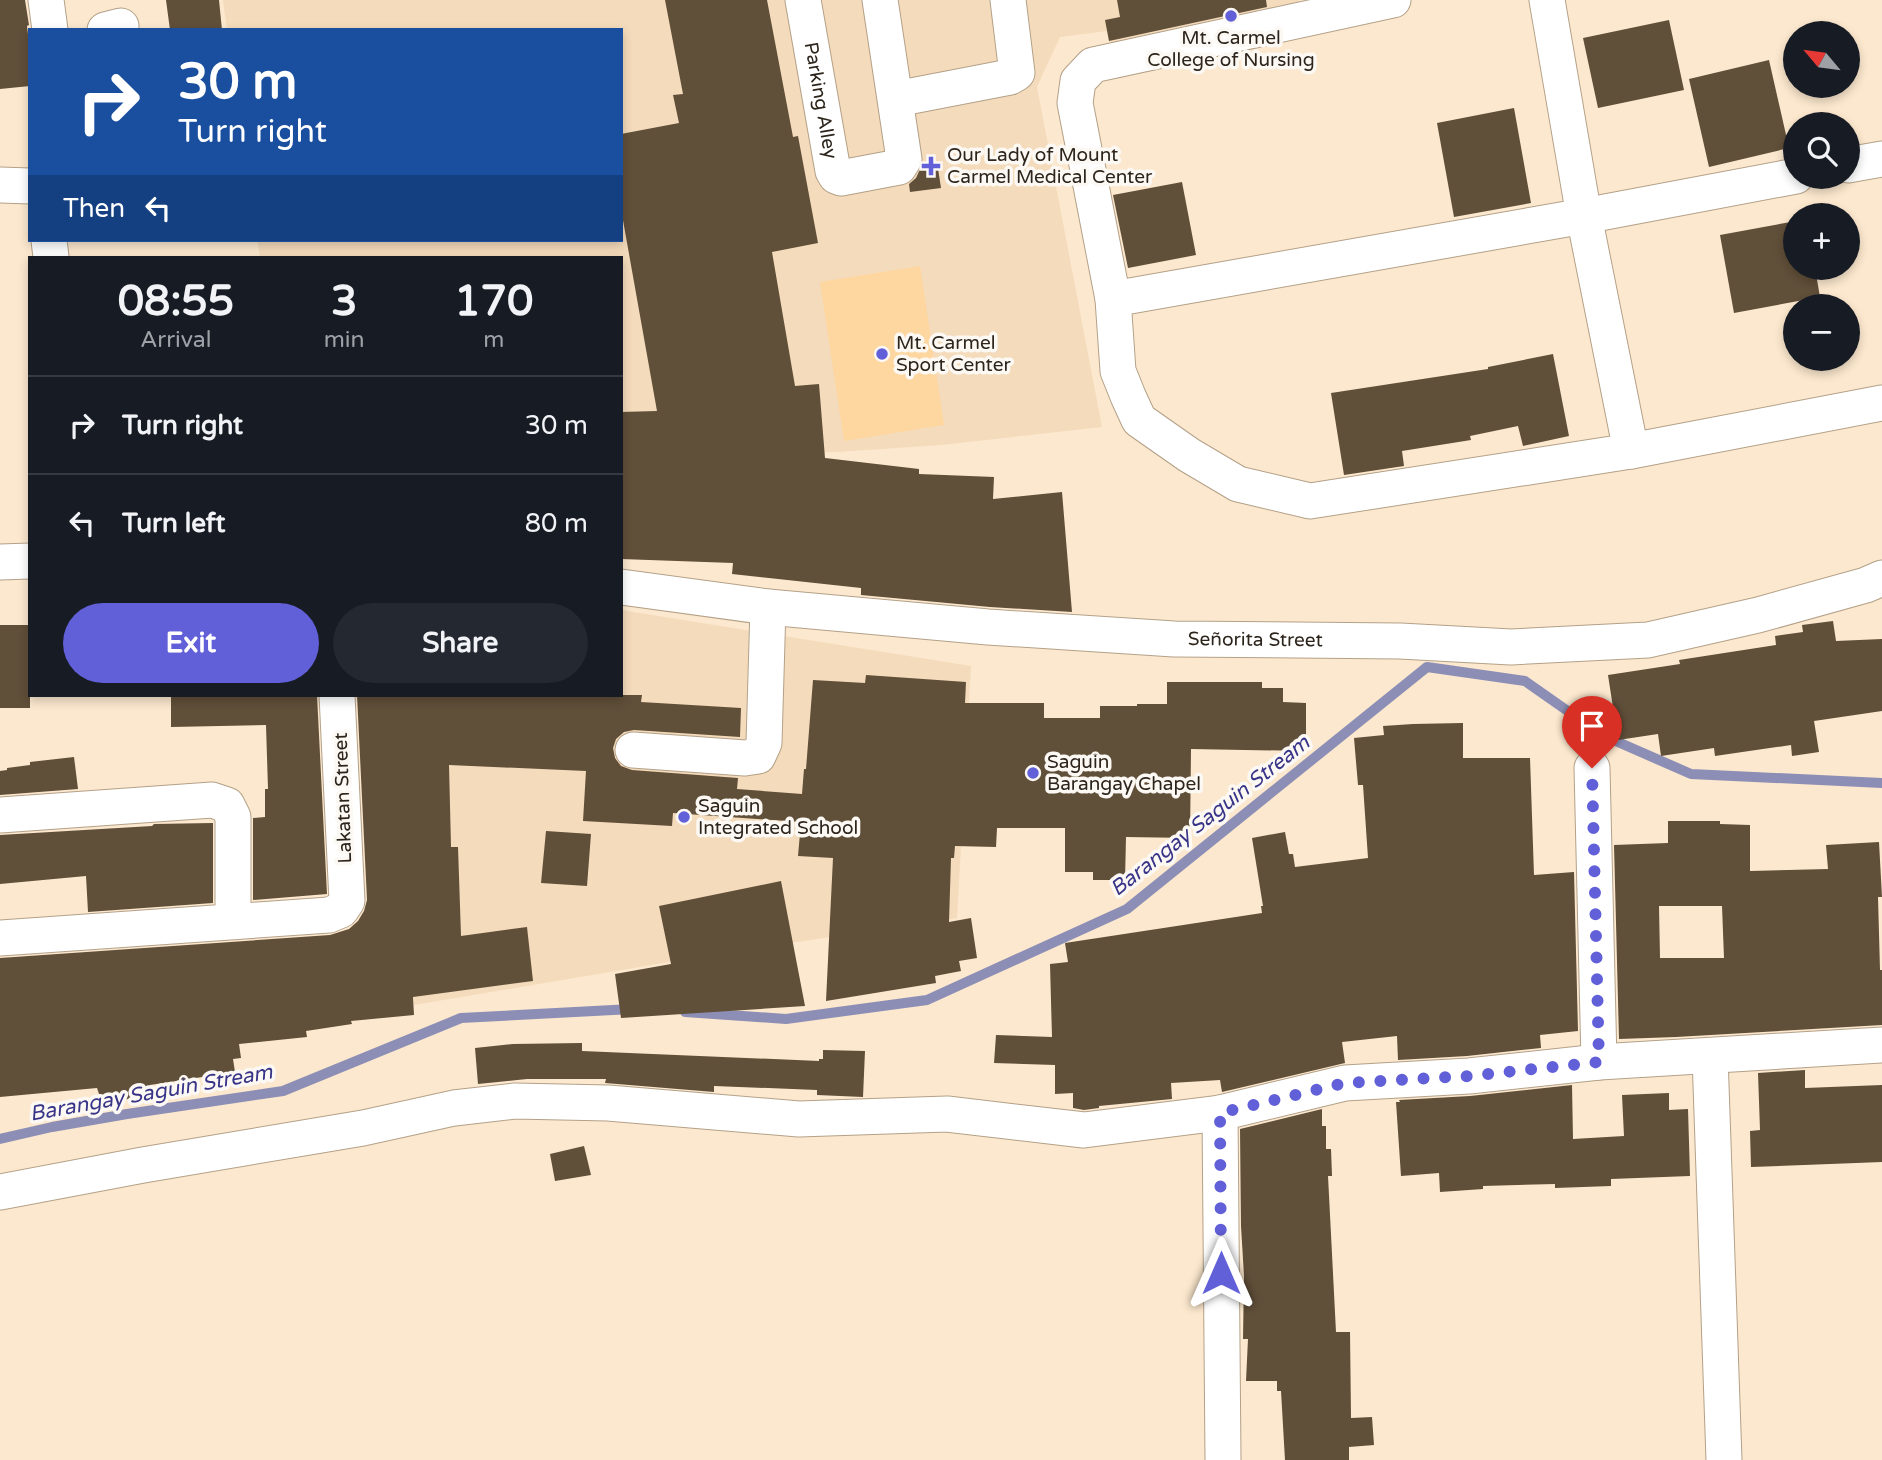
<!DOCTYPE html>
<html lang="en">
<head>
<meta charset="utf-8">
<style>
  :root { --surface:#171b24; --page:#242831; --text:#f1f3f6; --muted:#9ea1a6; --line:#363941; --accent:#6260d8 }
  body { margin:0; font-family:"Varela Round",sans-serif; background:var(--page); color:var(--text); height:100vh; display:flex; flex-direction:column; font-size:26px; white-space:nowrap }
  * { box-sizing:border-box; margin:0 }
  p { font-size:23px; color:var(--muted) }
  .icon { flex:none; width:38px; height:38px; fill:none; stroke:currentColor; stroke-width:2; stroke-linecap:round; stroke-linejoin:round }
  .map { position:relative; flex:1; overflow:hidden }
  .details { position:absolute; left:28px; top:256px; width:595px; height:441px; display:flex; flex-direction:column; background:var(--surface); border-radius:0px; box-shadow:0 4px 10px #0003 }
  .details>* { flex:none }
  .guide { position:absolute; left:28px; top:28px; width:595px; height:214px; border-radius:0px; box-shadow:0 4px 10px #0003; background:#1a4fa0; color:#fff; overflow:hidden }
  .needle { width:46px; rotate:299deg }
  .controls { position:absolute; left:1783px; top:21px; display:grid; gap:14px }
  .controls a { display:grid; place-items:center; width:77px; height:77px; border-radius:50%; background:var(--surface); box-shadow:0 4px 10px #0003; font-size:35px }
  .pin { position:absolute; display:grid; place-items:center; width:60px; height:60px; color:#fff; margin:-72px -30px; border-radius:50% 50% 50% 0; rotate:-45deg; box-shadow:0 0 7px #0007 }
  .pin .icon { rotate:45deg }
  .me { position:absolute; width:77px; margin:-38px; rotate:0deg; stroke-linejoin:round; filter:drop-shadow(0 0 5px #0008) }
  .turn { display:flex; align-items:center; gap:24px; height:147px; padding:0 35px; font-size:32px }
  .turn .icon { width:91px; height:91px; stroke-width:2.5 }
  .turn b { display:block; font-size:49px; line-height:60px }
  .then { display:flex; align-items:center; height:66px; padding:0 35px; background:#0003; gap:14px; font-size:26px }
  .eta { display:flex; justify-content:space-evenly; align-items:center; height:119px; text-align:center }
  .eta b { font-size:42px; font-weight:800; line-height:49px }
  .action { display:flex; gap:14px; margin-top:auto; padding:14px 35px }
  .action a { flex:1; height:80px; border-radius:42px; background:var(--accent); color:#fff; font-size:28px; font-weight:800; line-height:80px; text-align:center }
  .action a+a { background:var(--page); color:var(--text) }
  ul { padding:0; list-style:none }
  li { display:flex; align-items:center; gap:21px; height:98px; padding:0 35px; border-top:2px solid var(--line) }
  li div { flex:1 }
  li b { display:block; font-size:26px }
  li em { font-style:normal }
  .map>svg:first-child { display:block }
  .built { fill:#f4dbbb }
  .green { fill:#fed6a0 }
  .lines { fill:none; stroke-linecap:round; stroke-linejoin:round }
  .stream { stroke:#8c8eb5; stroke-width:10 }
  .building { fill:#604f39; fill-rule:evenodd }
  .minor-casing { stroke:#b3a188; stroke-width:37 }
  .minor { stroke:#fff; stroke-width:35 }
  .route { stroke:#6260d8; stroke-width:12; stroke-dasharray:0 21.6 }
  .poi-dot { fill:#6260d8; stroke:#fcf8f3; stroke-width:2.5 }
  .labels { text-anchor:middle; dominant-baseline:central; stroke-width:7; stroke-linejoin:round; paint-order:stroke }
  .poi-label { font-size:19px; fill:#2d251c; stroke:#fcf8f3; text-anchor:start }
  .street-label { font-size:19px; fill:#2d251c; stroke:#fcf8f3 }
  .water-label { font-size:21px; font-style:italic; fill:#383588; stroke:#fcf8f3 }
</style>
</head>
<body>
<div class="map">
<svg width="1882" height="1460" viewBox="0 0 1882 1460">
  <rect width="100%" height="100%" fill="#fce8ce"/>
  <!-- built -->
  <path class="built" d="M223,0H1299L1301,8L1110,45L1107,31L1060,37L1037,87L1102,427L941,445L837,452L634,457L621,456V257H260L257,240H621V30H227Z
    M621,610L971,666L957,918L716,954L414,1005L400,695H621Z"/>
  <!-- green -->
  <path class="green" d="M920,266L944,425L844,441L820,282Z"/>
  <g class="lines">
    <!-- stream -->
    <path class="stream" d="M685,1012L786,1019L927,1000L1127,909L1427,667L1525,681L1602,735L1691,774L1882,783
      M0,1139L52,1127L127,1114L283,1091L461,1018L632,1009"/>
  </g>
  <!-- building -->
  <path class="building" d="M0,0H25L29,25L27,26L30,50V86L0,89Z
    M166,0H219L222,30H170Z
    M665,0H767L793,137L798,136L818,243L772,252L795,386L819,384L825,458L919,469V474L994,477L993,499L1062,492L1072,612L990,607L861,595V588L732,574L733,563L621,559V412L657,411L621,209V134L679,123L673,95L683,94Z
    M1117,0H1266L1267,7L1109,41L1105,20L1120,17Z
    M1669,20L1684,90L1598,108L1583,38Z
    M1769,60L1789,148L1709,167L1689,79Z
    M1514,108L1531,203L1454,217L1437,123Z
    M937,162L941,188L910,192L909,184L916,178L922,165Z
    M1182,182L1196,255L1128,268L1113,195Z
    M1796,221V268H1815L1820,297L1734,313L1720,235Z
    M1553,354L1569,436L1523,446L1518,426L1470,436L1471,440L1402,451L1404,466L1344,475L1331,393L1488,369V367Z
    M1833,621L1836,641L1882,639V711L1814,721L1819,752L1792,756L1791,745L1715,756L1714,748L1661,756L1658,734L1618,740L1608,675L1680,664L1679,660L1776,645L1775,636L1803,632L1802,625Z
    M0,625H30V708H0Z
    M866,675L966,682L965,703H1044V718H1100V706H1137V704H1167V682H1262V688H1283V702L1306,703V751L1191,749L1190,838L1126,837L1125,880H1093V872H1065V828H997L996,847L955,846L954,858H951L949,922L971,918L977,958L959,961L961,971L935,976L936,983L826,1001L833,858L798,856L801,822L673,813L672,826L583,821L586,771L449,765L451,847H458L461,936L527,927L533,981L413,997L414,1015L351,1021L352,1024L306,1031L307,1037L239,1044L241,1058L233,1059L235,1072L150,1085L152,1092L103,1106L97,1088L0,1097V958L330,935L349,929L358,921L364,911L367,900L357,695H642L641,702L741,708L740,737L634,730L624,732L616,739L613,748L615,758L621,766L632,770L738,778L737,789L802,794L804,769H806L813,680L865,683Z
    M171,695H317L327,894L253,900V818L265,817V789H268L266,725L171,727Z
    M1463,723V758H1530L1534,875L1574,872L1578,1031L1540,1035L1541,1048L1467,1056L1398,1060L1397,1036L1342,1042L1345,1063L1222,1092L1220,1080L1171,1083L1172,1099L1099,1106V1108L1084,1110L1073,1108V1093L1055,1094V1065L994,1063L996,1035L1052,1037L1050,964L1068,962L1065,943L1262,913L1261,906H1263L1252,838L1285,832L1289,854H1293L1295,867L1368,858L1363,785H1358L1354,738L1384,735L1383,726L1413,724Z
    M74,757L78,789L0,795V771L7,770V768L30,765V762Z
    M1668,821H1720V824L1750,825V871L1828,869L1826,845L1879,842L1882,897H1878L1880,970H1882V1025L1676,1037L1619,1039L1614,845L1668,843ZM1659,906H1722L1724,958H1660Z
    M213,823V903L88,912L86,876L0,884V835L152,826L154,824Z
    M546,831L591,834L587,886L541,883Z
    M781,881L805,1006L621,1018L615,974L671,964L659,906Z
    M582,1043V1051L819,1061V1059H823V1050L865,1051L863,1097L817,1095V1090L714,1086V1092L605,1083L606,1079H527L478,1084L475,1048L513,1044Z
    M1805,1070V1088L1882,1085V1162L1751,1167L1750,1131L1760,1130L1758,1073Z
    M1572,1085L1573,1139L1624,1136L1622,1095L1669,1093V1110L1688,1109L1690,1176L1611,1179V1186L1555,1188V1184L1483,1186V1189L1440,1192L1439,1173L1401,1176L1396,1102H1400L1399,1100L1470,1096Z
    M1322,1109V1126H1326V1149H1331L1332,1176H1328L1336,1332H1350L1351,1418L1372,1417L1374,1445L1349,1447V1460H1285L1281,1391H1277V1381H1246L1248,1339H1243L1244,1276L1241,1226L1240,1129Z
    M584,1146L591,1175L555,1181L550,1154Z"/>
  <g class="lines">
    <!-- minor casing -->
    <g class="minor-casing">
      <g id="minor">
        <path d="M46,0L50,30"/>
        <path id="s1" d="M803,0L833,171L836,176L841,178L899,167L904,159L880,0"/>
        <path d="M1393,0L1093,65L1078,81L1075,103L1113,299L1118,371L1128,396L1139,420L1189,455L1238,484L1310,501L1631,451L1882,403"/>
        <path d="M1547,0L1584,216L1631,451"/>
        <path d="M105,30L121,26V30"/>
        <path d="M896,99L1010,77L1017,73L1008,0"/>
        <path d="M1848,165L1882,159"/>
        <path d="M0,185L30,186"/>
        <path d="M49,240L51,257"/>
        <path d="M1113,299L1584,216L1796,176"/>
        <path d="M0,562L30,561"/>
        <path id="s2" d="M621,587L768,607L988,627L1174,639L1400,641L1511,647L1648,640L1758,615L1866,585L1882,578"/>
        <path d="M633,750L745,758L758,756L764,743L768,607"/>
        <path d="M1592,768L1599,1062"/>
        <path d="M0,815L212,800L227,805L233,817V921"/>
        <path d="M0,938L329,915L341,910L347,901L337,695"/>
        <path d="M1710,1056L1724,1460"/>
        <path d="M1220,1113L1223,1460"/>
        <path d="M0,1192L143,1165L363,1128L454,1108L515,1101L608,1103L799,1119L947,1114L1084,1130L1220,1113L1345,1083L1469,1076L1599,1062L1882,1045"/>
      </g>
    </g>
    <!-- minor -->
    <use href="#minor" class="minor"/>
  </g>
  <g class="lines">
    <!-- route -->
    <path class="route" d="M1221,1273L1220,1113L1345,1083L1469,1076L1599,1062L1592,768"/>
  </g>
  <!-- markers -->
  <g class="poi-dot">
    <circle cx="1231" cy="16" r="7"/>
    <path d="M927.5 155.5h7v7h7v7h-7v7h-7v-7h-7v-7h7z"/>
    <circle cx="882" cy="354" r="7"/>
    <circle cx="1033" cy="773" r="7"/>
    <circle cx="684" cy="817" r="7"/>
  </g>
  <g class="labels">
    <!-- poi labels -->
    <g class="poi-label">
      <text x="1231" y="38" text-anchor="middle">Mt. Carmel<tspan x="1231" dy="22">College of Nursing</tspan></text>
      <text x="947" y="155">Our Lady of Mount<tspan x="947" dy="22">Carmel Medical Center</tspan></text>
      <text x="896" y="343">Mt. Carmel<tspan x="896" dy="22">Sport Center</tspan></text>
      <text x="1047" y="762">Saguin<tspan x="1047" dy="22">Barangay Chapel</tspan></text>
      <text x="698" y="806">Saguin<tspan x="698" dy="22">Integrated School</tspan></text>
    </g>
    <!-- street labels -->
    <g class="street-label">
      <text stroke="none"><textPath href="#s1" startOffset="102">Parking Alley</textPath></text>
      <text stroke="none"><textPath href="#s2" startOffset="637">Señorita Street</textPath></text>
      <text transform="translate(343 798) rotate(-92)">Lakatan Street</text>
    </g>
    <!-- water labels -->
    <g class="water-label">
      <text transform="translate(1210 816) rotate(-38)">Barangay Saguin Stream</text>
      <text transform="translate(151 1093) rotate(-10)">Barangay Saguin Stream</text>
    </g>
  </g>
</svg>
<div class="controls">
<a><svg class="needle" viewBox="-14 -14 28 28"><path d="M0-13l5 13h-10z" fill="#e53935"/><path d="M0 13l5-13h-10z" fill="#9ea1a6"/></svg></a>
<a><svg class="icon" aria-label="search" viewBox="0 0 24 24"><circle cx="10" cy="10" r="6"/><path d="M15 15l6 6"/></svg></a>
<a>+</a>
<a>−</a>
</div>
<div class="pin" style="left:1592px;top:768px;background:#d93025"><svg class="icon" aria-label="arrive" viewBox="0 0 24 24"><path d="M6 21V4h12l-3 4 3 4H6"/></svg></div>
<svg class="me" style="left:1221px;top:1273px" viewBox="-20 -20 40 40"><path d="M0-17L14 15 0 8-14 15z" fill="#6260d8" stroke="#fff" stroke-width="4"/></svg>
<div class="guide">
<div class="turn"><svg class="icon" aria-label="right" viewBox="0 0 24 24"><path d="M7 20v-9h11M14 6l5 5-5 5"/></svg><div><b>30 m</b>Turn right</div></div>
<div class="then">Then<svg class="icon" aria-label="left" viewBox="0 0 24 24"><path d="M17 20v-9H6M10 6l-5 5 5 5"/></svg></div>
</div>
<section class="details">
<div class="eta">
<div><b>08:55</b><p>Arrival</p></div>
<div><b>3</b><p>min</p></div>
<div><b>170</b><p>m</p></div>
</div>
<ul>
<li><svg class="icon" aria-label="right" viewBox="0 0 24 24"><path d="M7 20v-9h11M14 6l5 5-5 5"/></svg><div><b>Turn right</b></div><em>30 m</em></li>
<li><svg class="icon" aria-label="left" viewBox="0 0 24 24"><path d="M17 20v-9H6M10 6l-5 5 5 5"/></svg><div><b>Turn left</b></div><em>80 m</em></li>
</ul>
<div class="action"><a>Exit</a><a>Share</a></div>
</section>
</div>
</body>
</html>
